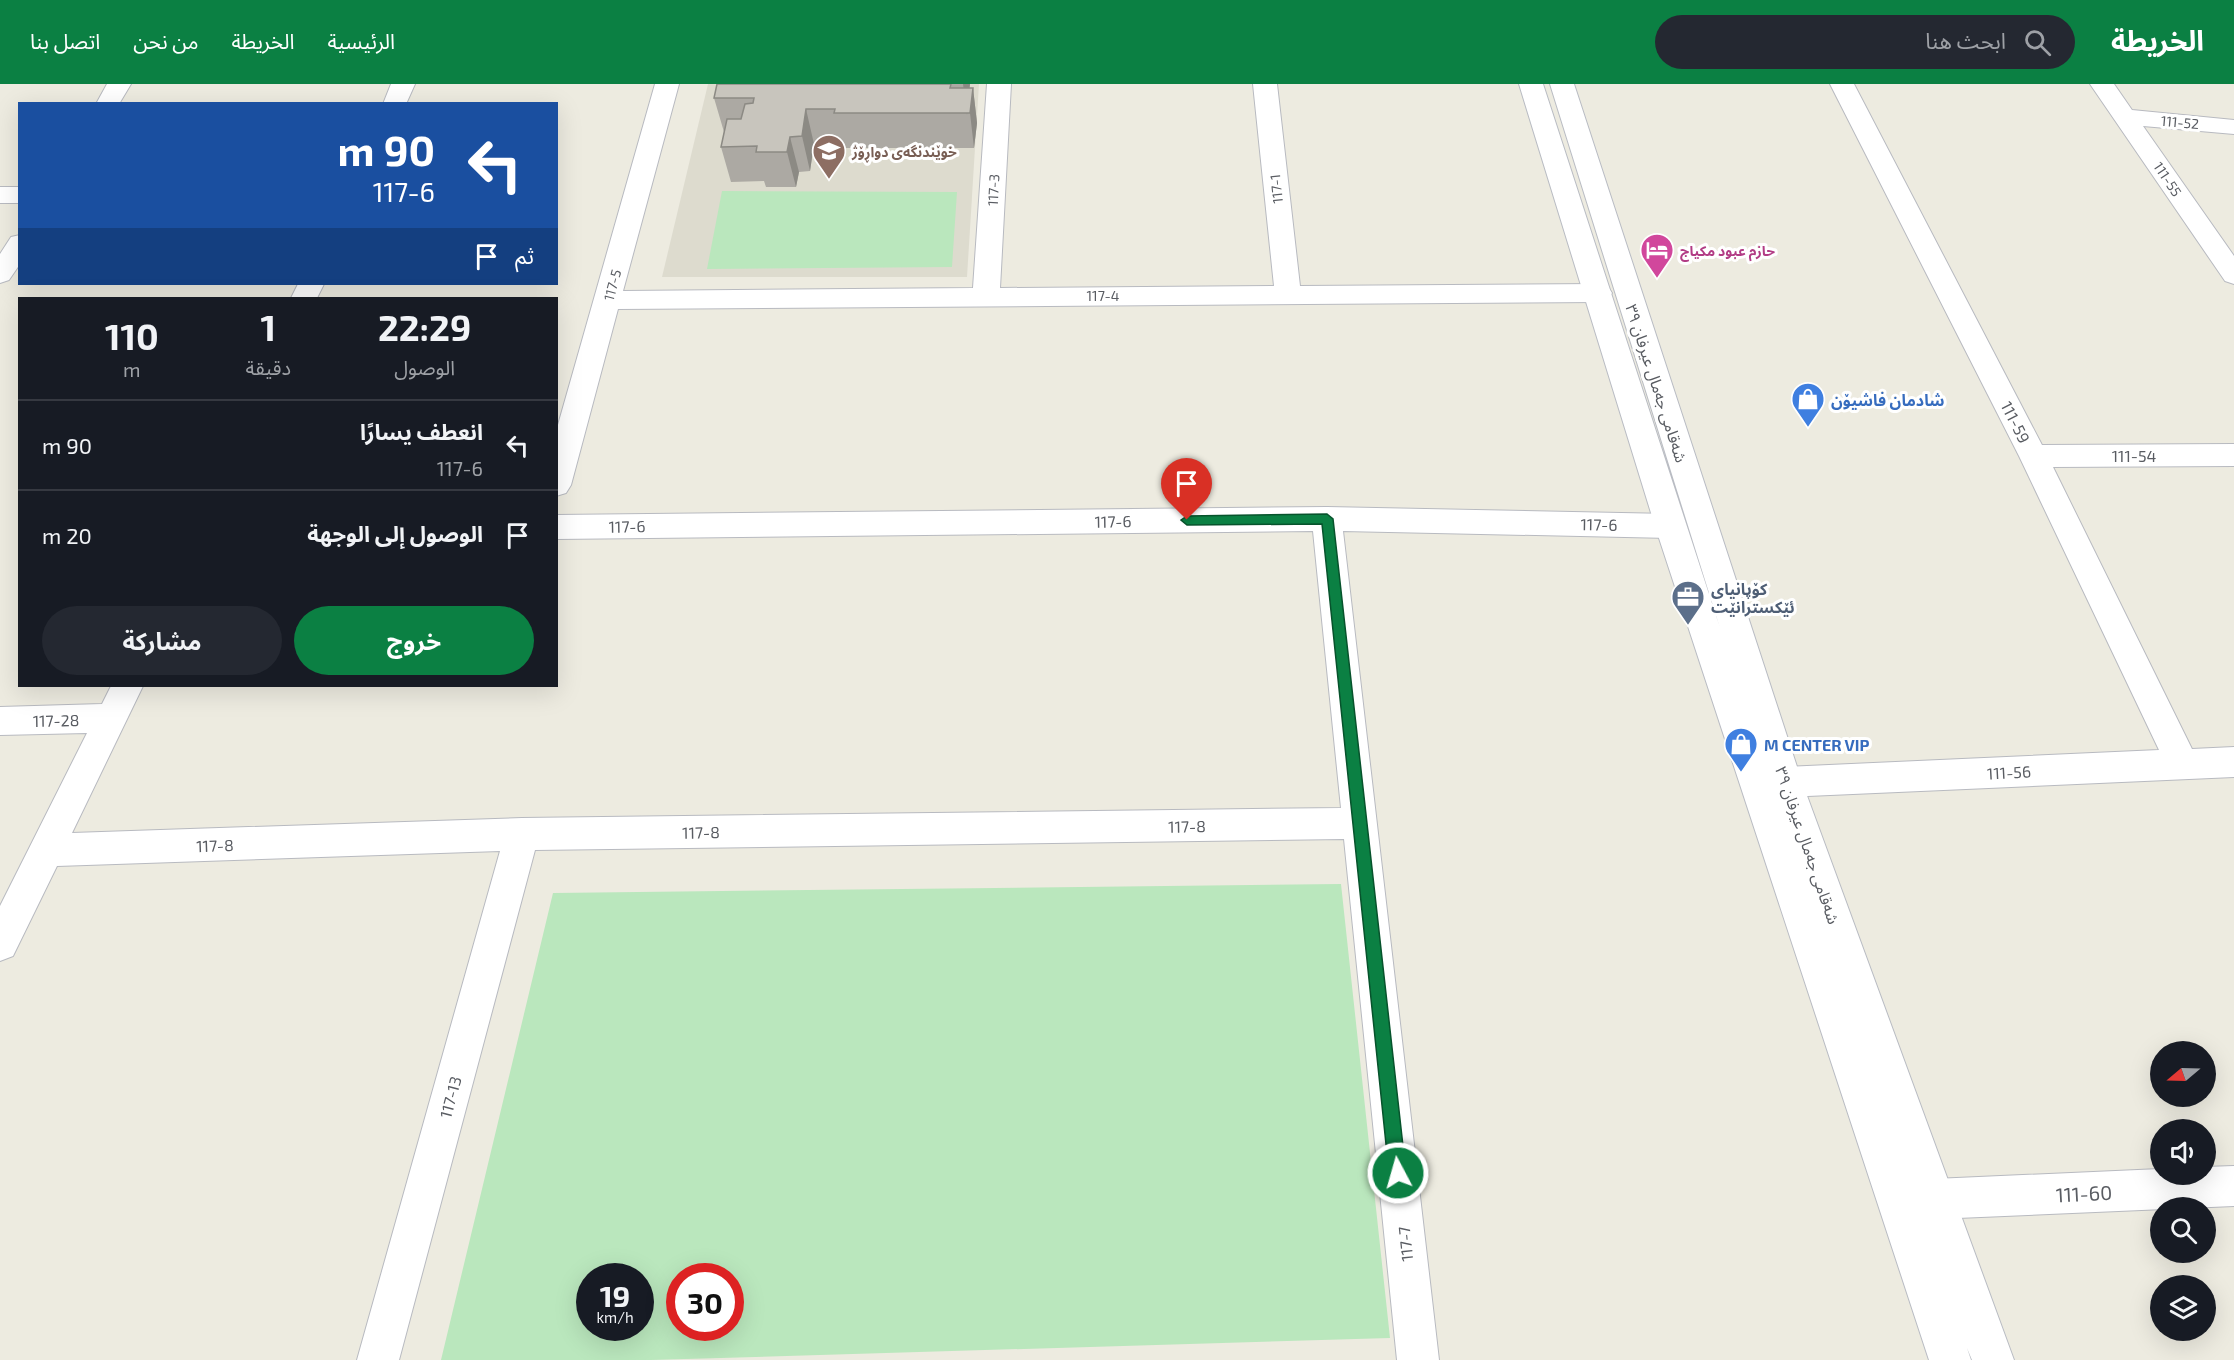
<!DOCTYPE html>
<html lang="ar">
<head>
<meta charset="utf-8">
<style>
  :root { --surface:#171b24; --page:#242831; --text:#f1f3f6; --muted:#9ea1a6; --line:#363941; --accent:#0b8043 }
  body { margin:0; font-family:"Exo 2","Noto Sans Arabic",sans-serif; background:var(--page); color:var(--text); direction:rtl; height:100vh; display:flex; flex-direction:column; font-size:22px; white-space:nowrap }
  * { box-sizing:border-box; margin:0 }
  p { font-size:20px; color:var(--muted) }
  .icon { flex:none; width:33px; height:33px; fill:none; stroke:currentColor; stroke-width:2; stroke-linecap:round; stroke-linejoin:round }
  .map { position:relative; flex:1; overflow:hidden; direction:ltr }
  .details { position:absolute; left:18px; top:213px; width:540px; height:390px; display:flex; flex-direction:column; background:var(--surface); border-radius:0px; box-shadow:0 6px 24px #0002; direction:rtl }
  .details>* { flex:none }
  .banner { position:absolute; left:18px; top:18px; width:540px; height:183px; border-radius:0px; box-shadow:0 6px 24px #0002; direction:rtl; background:#1a4fa0; color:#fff; overflow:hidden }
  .needle { width:39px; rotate:251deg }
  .fabs { position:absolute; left:2150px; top:957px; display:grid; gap:12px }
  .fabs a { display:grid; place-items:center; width:66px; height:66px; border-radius:50%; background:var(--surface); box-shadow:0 6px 24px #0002; font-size:30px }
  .speed { position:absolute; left:576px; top:1179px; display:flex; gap:12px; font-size:30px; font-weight:700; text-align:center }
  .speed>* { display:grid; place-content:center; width:78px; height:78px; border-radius:50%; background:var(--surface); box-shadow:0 6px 24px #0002; line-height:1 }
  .speed small { font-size:15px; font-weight:400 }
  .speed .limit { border:9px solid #d22; background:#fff; color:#111 }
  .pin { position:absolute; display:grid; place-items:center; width:51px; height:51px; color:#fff; margin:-62px -26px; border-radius:50% 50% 50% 0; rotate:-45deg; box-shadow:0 0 6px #0007 }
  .pin .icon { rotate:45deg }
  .me { position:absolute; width:66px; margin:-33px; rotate:354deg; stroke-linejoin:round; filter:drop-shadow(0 0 4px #0008) }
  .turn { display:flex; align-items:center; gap:21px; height:126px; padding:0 24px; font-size:27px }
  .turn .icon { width:78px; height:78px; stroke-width:2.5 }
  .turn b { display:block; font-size:42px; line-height:51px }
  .then { display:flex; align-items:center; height:57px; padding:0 24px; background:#0003; gap:12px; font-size:22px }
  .eta { display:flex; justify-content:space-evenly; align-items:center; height:102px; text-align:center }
  .eta b { font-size:36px; font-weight:700; line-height:42px }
  .button { display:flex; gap:12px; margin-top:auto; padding:12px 24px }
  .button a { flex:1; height:69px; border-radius:36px; background:var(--accent); color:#fff; font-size:24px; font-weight:700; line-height:69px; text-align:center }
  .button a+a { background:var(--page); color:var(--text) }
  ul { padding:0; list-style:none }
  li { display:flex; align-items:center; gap:18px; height:90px; padding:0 24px; border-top:2px solid var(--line) }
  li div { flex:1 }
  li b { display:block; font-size:22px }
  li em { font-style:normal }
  header { display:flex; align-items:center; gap:36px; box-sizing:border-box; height:84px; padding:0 30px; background:var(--accent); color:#fff }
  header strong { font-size:28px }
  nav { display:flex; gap:33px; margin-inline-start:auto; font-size:21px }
  .search { width:420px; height:54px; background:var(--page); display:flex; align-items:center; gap:15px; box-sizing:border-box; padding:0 21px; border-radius:33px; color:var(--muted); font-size:22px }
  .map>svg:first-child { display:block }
  .education { fill:#dddbce }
  .green { fill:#bae7bd; fill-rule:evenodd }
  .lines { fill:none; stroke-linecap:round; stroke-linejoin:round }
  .street-casing { stroke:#b8bac0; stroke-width:2 }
  .secondary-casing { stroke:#b9bcc3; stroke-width:2 }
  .street { fill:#fff; fill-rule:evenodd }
  .secondary { fill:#fff; fill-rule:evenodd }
  .wall { fill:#aca9a3 }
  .shaded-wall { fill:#8c8a84 }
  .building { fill:#c8c5bd; stroke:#8c8a84; stroke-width:1.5 }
  .route { fill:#0b8043; stroke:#07532c; stroke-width:1.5 }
  .labels { text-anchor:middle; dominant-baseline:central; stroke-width:6; stroke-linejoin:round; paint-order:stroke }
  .far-street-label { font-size:14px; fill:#595c62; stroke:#fff }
  .far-education-label { font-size:14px; font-weight:bold; fill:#785e54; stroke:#fff; text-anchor:start }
  .far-hotel-label { font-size:14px; font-weight:bold; fill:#b23c85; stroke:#fff; text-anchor:start }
  .street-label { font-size:16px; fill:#595c62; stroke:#fff }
  .shop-label { font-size:16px; font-weight:bold; fill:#366cbe; stroke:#fff; text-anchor:start }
  .service-label { font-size:16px; font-weight:bold; fill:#4e5e75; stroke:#fff; text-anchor:start }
  .near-street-label { font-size:20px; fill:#595c62; stroke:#fff }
</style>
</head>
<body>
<header>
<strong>الخريطة</strong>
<div class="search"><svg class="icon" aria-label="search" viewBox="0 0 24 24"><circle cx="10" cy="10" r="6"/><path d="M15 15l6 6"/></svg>ابحث هنا</div>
<nav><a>الرئيسية</a><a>الخريطة</a><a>من نحن</a><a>اتصل بنا</a></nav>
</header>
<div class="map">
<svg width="2234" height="1276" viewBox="0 0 2234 1276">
  <rect width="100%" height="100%" fill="#edebe0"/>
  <!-- education -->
  <path class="education" d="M708,0H979L967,193H662Z"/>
  <!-- green -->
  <path class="green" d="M722,107L957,108L952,183L707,185Z
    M1341,800L1390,1254L651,1276H441L553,809ZM590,1192H640V1244H590ZM680,1192H730V1244H680Z"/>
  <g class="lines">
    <!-- street casing -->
    <g class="street-casing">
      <path id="street" d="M107,0H131L119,20H96Z
        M391,0H415L406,20H383Z
        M655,0H679L623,207L973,204L987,0H1011L1000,204L1274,202L1253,0H1277L1300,202L1599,200L1608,203L1612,209L1608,215L1599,218L618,225L571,401L566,409L556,412V348Z
        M1830,0H1854L2042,361L2234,360V382L2053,383L2192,665L2234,663V693L1785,713L1773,709L1768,698L1773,687L1785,683L2159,666L2019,372Z
        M2090,0H2114L2132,26L2234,36V50L2143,42L2234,172V200L2225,197Z
        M0,103H20V119H0Z
        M20,151V180L9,196L0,199V170L11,153Z
        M298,200H324L317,214H291Z
        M1327,423L1670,430L1681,434L1685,442L1681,450L1670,454L1343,447L1439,1276H1397L1344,755L535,766L399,1276H357L500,767L57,782L13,872L0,877V822L87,649L0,651V623L102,620L111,602H143L72,749L522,734L1341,724L1313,447L556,455V431Z
        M2234,1082V1122L1934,1135L1920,1129L1914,1115L1920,1101L1934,1095L2160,1085V1090H2205V1083Z"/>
    </g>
    <!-- secondary casing -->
    <g class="secondary-casing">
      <path id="secondary" d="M1519,0H1543L1720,544L1550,0H1574L1802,698L2014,1276H1972L1967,1264L1971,1276H1929L1655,442Z"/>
    </g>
    <!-- street -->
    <use href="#street" class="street"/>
    <!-- secondary -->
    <use href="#secondary" class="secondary"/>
  </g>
  <!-- wall -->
  <path class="wall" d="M717,0H970L969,4H973L977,39L974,64H842L841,60H814L810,87L799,88L796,103H766L764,97L731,98L721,63L724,48L714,14Z"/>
  <!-- shaded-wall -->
  <path class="shaded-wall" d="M963,0H970L967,31Z
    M973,4L977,39L974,64L970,29Z
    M806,25L814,60L810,87L802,52Z
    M790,53L799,88L796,103L787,68Z"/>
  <!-- building -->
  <path class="building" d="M717,0H951L950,4H973L970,29H834L835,25H806L802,52L790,53L787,68H756L757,62L721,63L727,35H741L745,20L753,19L754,14H714Z"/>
  <!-- route -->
  <path class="route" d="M1327,430L1333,435L1406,1089L1403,1095L1398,1098L1392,1095L1389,1089L1322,440L1187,441L1181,436L1187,432Z"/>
  <!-- icons -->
  <defs>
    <g id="school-pin" transform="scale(1.725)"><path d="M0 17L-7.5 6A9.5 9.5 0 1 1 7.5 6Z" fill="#8d6e63" stroke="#fff"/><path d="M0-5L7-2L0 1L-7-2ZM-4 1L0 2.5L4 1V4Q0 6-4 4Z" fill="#fff"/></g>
    <g id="hotel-pin" transform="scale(1.725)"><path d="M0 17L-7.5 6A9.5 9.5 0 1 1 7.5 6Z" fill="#d1479c" stroke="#fff"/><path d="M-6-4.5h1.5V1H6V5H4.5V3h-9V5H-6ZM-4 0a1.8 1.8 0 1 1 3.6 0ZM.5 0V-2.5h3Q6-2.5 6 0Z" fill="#fff"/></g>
    <g id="shop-pin" transform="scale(1.725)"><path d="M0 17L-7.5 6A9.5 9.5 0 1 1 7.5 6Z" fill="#3f7fe0" stroke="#fff"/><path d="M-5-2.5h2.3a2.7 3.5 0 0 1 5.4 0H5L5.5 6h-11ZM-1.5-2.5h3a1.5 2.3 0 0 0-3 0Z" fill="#fff"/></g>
    <g id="office-pin" transform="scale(1.725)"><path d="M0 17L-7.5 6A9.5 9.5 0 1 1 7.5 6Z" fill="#5c6f8a" stroke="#fff"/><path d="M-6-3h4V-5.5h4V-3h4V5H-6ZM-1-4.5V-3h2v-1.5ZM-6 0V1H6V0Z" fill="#fff"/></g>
  </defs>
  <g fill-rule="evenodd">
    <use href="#school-pin" x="829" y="67"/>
    <use href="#hotel-pin" x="1657" y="166"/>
    <use href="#shop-pin" x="1808" y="315"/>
    <use href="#office-pin" x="1688" y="513"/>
    <use href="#shop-pin" x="1741" y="660"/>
  </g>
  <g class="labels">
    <!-- far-street labels -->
    <g class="far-street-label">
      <text transform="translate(2180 38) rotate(5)">111-52</text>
      <text transform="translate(2168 95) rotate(56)">111-55</text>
      <text transform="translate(1276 105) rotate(-96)">117-1</text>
      <text transform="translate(993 106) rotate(-87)">117-3</text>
      <text transform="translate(612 201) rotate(-75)">117-5</text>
      <text x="1103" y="211">117-4</text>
    </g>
    <!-- far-education labels -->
    <g class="far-education-label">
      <text x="852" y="67">خوێندنگەی دواڕۆژ</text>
    </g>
    <!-- far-hotel labels -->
    <g class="far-hotel-label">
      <text x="1680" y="166">حازم عبود مكياج</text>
    </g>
    <!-- street labels -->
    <g class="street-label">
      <text transform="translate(1657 299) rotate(72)">شەقامی جەمال عیرفان ٣٩</text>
      <text transform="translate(2016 338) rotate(63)">111-59</text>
      <text x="2134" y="371">111-54</text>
      <text transform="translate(1113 437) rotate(-1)">117-6</text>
      <text transform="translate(1599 440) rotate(1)">117-6</text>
      <text transform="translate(627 442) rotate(-1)">117-6</text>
      <text transform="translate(56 636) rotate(-1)">117-28</text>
      <text transform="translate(2009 688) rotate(-3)">111-56</text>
      <text transform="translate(1187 742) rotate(-1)">117-8</text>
      <text transform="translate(701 748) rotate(-1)">117-8</text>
      <text transform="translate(215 761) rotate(-2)">117-8</text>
      <text transform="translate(1808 761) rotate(71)">شەقامی جەمال عیرفان ٣٩</text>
      <text transform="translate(450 1013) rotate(-75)">117-13</text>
      <text transform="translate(1405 1160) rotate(-96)">117-7</text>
    </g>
    <!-- shop labels -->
    <g class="shop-label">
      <text x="1831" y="315">شادمان فاشیۆن</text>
      <text x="1764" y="660">M CENTER VIP</text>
    </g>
    <!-- service labels -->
    <g class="service-label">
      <text x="1711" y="504">کۆپانیای<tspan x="1711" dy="18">ئێکسترانێت</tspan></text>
    </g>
    <!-- near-street labels -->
    <g class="near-street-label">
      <text transform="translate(2084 1109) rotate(-3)">111-60</text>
    </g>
  </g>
</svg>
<div class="fabs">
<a><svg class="needle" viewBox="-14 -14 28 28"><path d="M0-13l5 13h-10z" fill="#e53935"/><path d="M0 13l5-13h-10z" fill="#9ea1a6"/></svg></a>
<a><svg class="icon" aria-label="sound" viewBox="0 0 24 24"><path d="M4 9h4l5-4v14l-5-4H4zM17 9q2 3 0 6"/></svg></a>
<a><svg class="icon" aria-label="search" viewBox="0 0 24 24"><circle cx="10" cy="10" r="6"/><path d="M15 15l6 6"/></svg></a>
<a><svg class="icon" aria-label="layers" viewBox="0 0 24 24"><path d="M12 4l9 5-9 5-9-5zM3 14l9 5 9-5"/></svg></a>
</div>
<div class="speed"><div>19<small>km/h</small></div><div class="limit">30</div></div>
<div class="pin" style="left:1187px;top:436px;background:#d93025"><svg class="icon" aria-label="arrive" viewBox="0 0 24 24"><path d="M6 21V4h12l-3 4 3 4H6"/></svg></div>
<svg class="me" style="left:1398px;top:1089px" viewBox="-20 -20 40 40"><circle r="17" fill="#0b8043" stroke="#fff" stroke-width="3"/><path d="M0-11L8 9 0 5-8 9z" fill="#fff"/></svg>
<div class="banner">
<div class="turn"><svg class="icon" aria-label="left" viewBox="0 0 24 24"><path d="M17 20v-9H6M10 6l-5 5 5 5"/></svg><div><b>90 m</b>117-6</div></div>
<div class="then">ثم<svg class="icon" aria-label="arrive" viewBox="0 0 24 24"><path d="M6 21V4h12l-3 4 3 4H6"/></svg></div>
</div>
<section class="details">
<div class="eta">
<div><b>22:29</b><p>الوصول</p></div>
<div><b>1</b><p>دقيقة</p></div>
<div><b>110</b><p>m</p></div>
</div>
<ul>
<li><svg class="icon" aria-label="left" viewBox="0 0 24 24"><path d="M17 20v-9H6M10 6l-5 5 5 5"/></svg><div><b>انعطف يسارًا</b><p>117-6</p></div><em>90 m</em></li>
<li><svg class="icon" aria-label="arrive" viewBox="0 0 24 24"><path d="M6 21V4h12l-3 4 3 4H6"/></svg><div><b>الوصول إلى الوجهة</b></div><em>20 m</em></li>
</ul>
<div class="button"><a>خروج</a><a>مشاركة</a></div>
</section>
</div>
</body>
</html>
